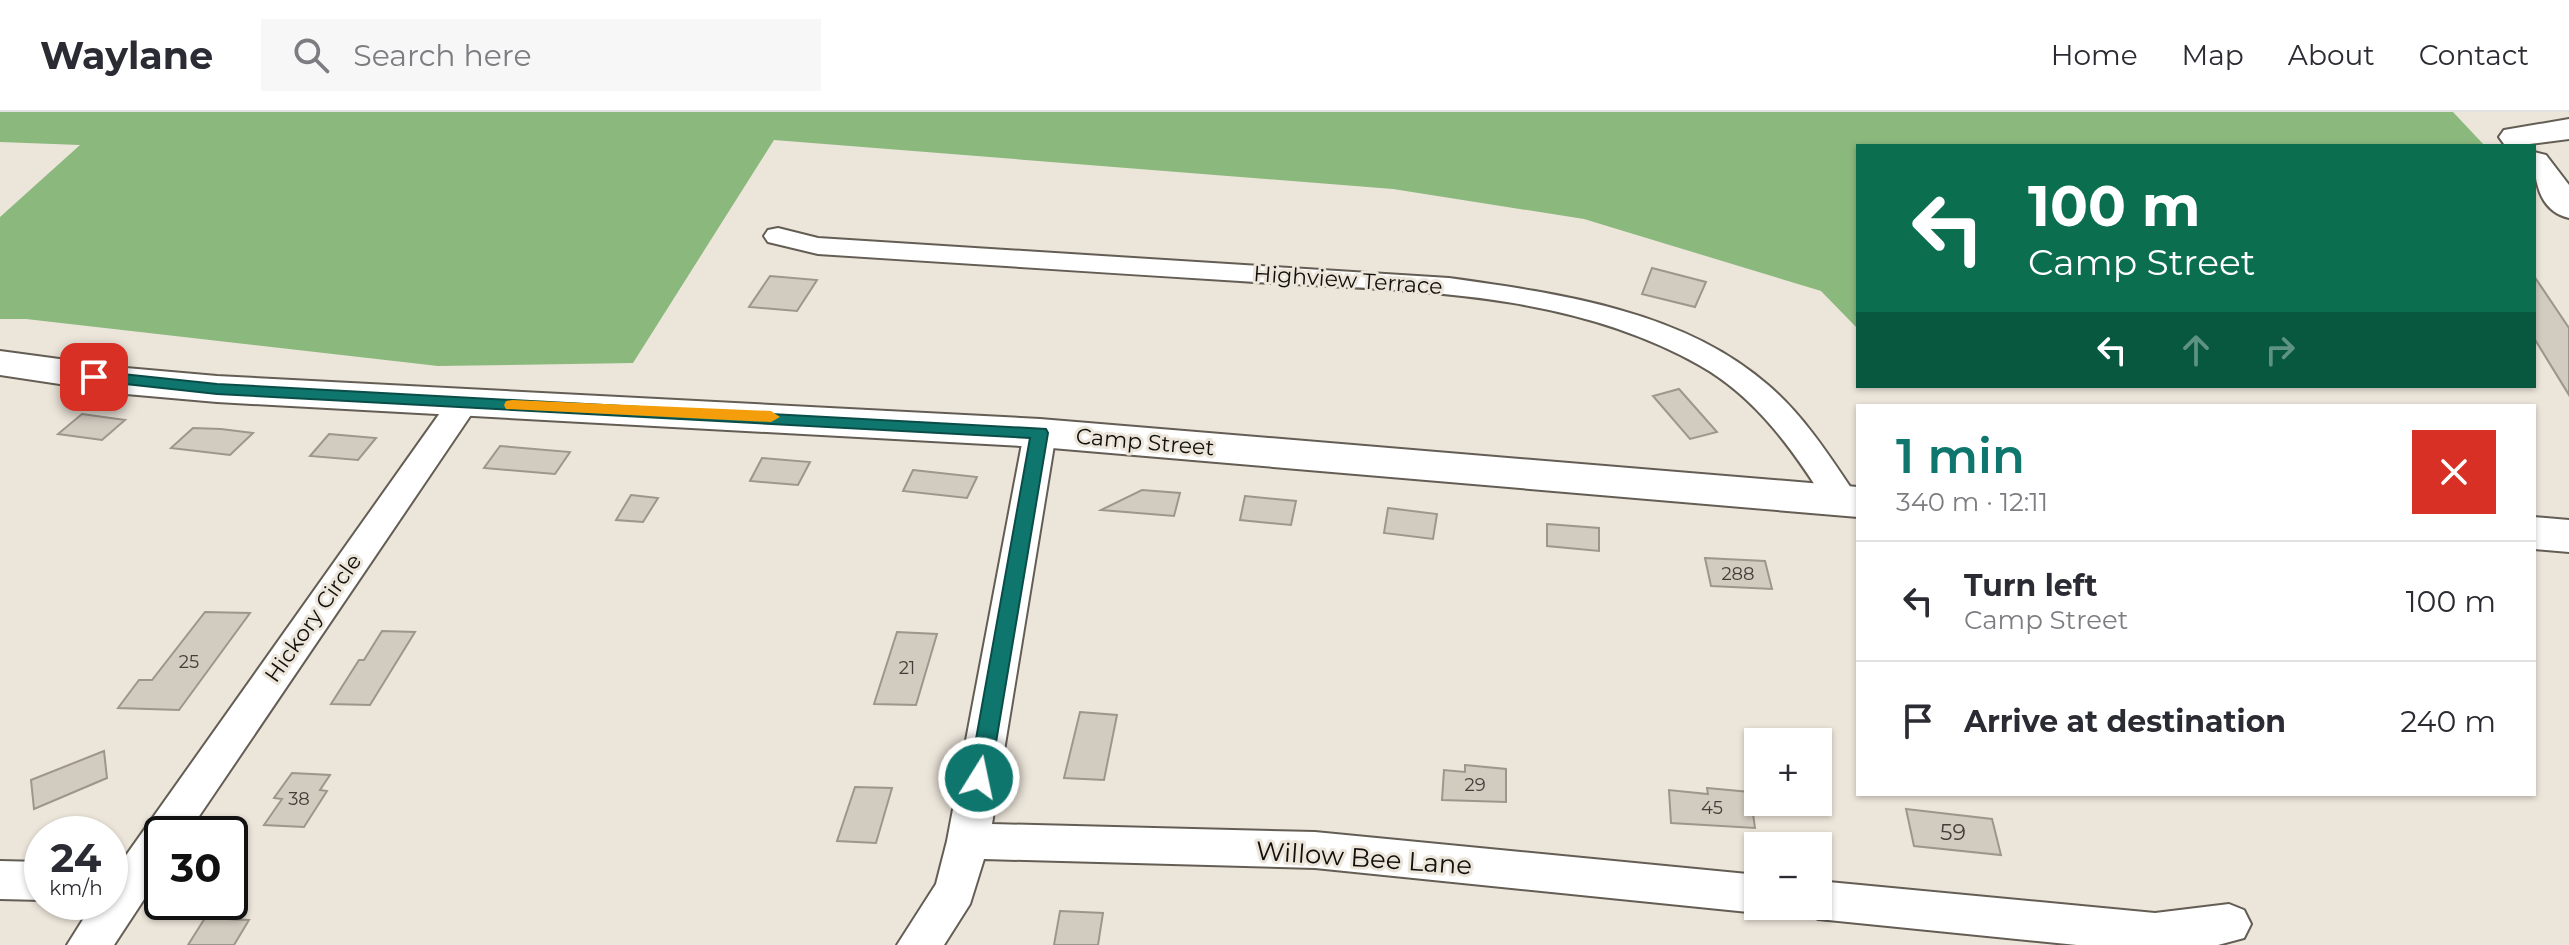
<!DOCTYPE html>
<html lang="en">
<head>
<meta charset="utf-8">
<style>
  :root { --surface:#fff; --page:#f7f7f7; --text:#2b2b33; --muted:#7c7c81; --line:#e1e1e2; --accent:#0f766e }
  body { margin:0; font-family:Montserrat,sans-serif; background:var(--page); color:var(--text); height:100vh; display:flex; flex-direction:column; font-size:30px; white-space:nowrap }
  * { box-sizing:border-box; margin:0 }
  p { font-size:26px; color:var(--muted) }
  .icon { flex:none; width:44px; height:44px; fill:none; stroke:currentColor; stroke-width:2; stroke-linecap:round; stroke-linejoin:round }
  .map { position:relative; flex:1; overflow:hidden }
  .panel { position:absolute; left:1856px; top:292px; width:680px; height:392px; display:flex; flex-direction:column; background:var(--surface); border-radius:0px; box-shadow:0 2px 6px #0004 }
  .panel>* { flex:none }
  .guide { position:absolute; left:1856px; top:32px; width:680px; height:244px; border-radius:0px; box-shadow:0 2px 6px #0004; background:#0b6e4f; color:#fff; overflow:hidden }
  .fabs { position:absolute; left:1744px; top:616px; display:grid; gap:16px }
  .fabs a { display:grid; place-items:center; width:88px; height:88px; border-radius:0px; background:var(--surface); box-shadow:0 2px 6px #0004; font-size:40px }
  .speed { position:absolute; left:24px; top:704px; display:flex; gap:16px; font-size:40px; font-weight:700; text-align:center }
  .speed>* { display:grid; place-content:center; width:104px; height:104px; border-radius:50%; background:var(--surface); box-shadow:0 2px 6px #0004; line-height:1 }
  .speed small { font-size:20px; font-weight:400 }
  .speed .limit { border:4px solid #111; border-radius:12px; background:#fff; color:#111 }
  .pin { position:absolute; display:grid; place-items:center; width:68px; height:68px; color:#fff; margin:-34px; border-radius:16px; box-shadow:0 4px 12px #0006 }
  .me { position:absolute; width:88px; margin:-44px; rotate:10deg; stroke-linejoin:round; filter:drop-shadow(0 0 6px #0008) }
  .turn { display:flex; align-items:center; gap:28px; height:168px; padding:0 40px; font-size:36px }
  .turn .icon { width:104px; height:104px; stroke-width:2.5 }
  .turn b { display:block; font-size:56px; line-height:68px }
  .lanes { display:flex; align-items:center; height:76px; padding:0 40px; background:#0003; justify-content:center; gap:40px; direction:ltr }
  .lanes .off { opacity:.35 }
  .round { display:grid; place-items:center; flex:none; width:84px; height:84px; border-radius:0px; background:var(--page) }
  .head { display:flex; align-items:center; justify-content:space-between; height:136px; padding:0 40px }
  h1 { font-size:48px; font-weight:600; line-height:60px; color:var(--accent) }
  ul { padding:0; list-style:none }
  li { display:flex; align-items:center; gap:24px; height:120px; padding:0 40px; border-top:2px solid var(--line) }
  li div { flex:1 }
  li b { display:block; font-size:30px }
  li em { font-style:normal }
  header { display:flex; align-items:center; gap:48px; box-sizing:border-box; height:112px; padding:0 40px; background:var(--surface); border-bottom:2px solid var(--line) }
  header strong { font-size:38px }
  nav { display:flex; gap:44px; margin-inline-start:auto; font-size:28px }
  .search { width:560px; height:72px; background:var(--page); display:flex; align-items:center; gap:20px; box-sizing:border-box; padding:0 28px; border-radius:0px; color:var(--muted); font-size:30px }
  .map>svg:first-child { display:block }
  .forest { fill:#8bb87d }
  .building { fill:#d2cbc0; stroke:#9d968c; stroke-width:2 }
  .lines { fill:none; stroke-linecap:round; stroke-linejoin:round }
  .minor-casing { stroke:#635d54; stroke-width:4 }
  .tertiary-casing { stroke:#635d54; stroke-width:4 }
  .secondary-casing { stroke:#635d54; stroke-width:4 }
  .minor { fill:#fff; fill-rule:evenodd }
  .tertiary { fill:#fff; fill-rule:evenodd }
  .secondary { fill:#fff; fill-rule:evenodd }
  .route { fill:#0f766e; stroke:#0a4d48; stroke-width:2 }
  .slow { fill:#f59e0b }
  .labels { text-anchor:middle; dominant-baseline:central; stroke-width:6; stroke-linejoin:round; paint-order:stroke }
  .number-label { font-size:18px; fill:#423e39 }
  .street-label { font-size:22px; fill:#120f0c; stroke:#ece5da }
  .near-number-label { font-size:22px; fill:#423e39 }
  .near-street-label { font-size:26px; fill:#120f0c; stroke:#ece5da }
</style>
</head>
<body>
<header>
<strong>Waylane</strong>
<div class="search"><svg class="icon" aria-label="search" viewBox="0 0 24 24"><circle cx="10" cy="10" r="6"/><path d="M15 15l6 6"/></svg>Search here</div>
<nav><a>Home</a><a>Map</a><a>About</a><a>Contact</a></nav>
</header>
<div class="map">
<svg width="2569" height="833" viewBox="0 0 2569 833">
  <rect width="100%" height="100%" fill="#ece5da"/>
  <!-- forest -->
  <path class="forest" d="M0,0H2453L2485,34H1858V217L1821,179L1584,107L1393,77L774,28L633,251L438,254L26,207H0V105L80,33L0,30Z"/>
  <!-- building -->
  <path class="building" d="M1652,156L1706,170L1695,195L1642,182Z
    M770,164L817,168L797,199L749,195Z
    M2534,164L2569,216V283L2534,226Z
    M1679,277L1717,320L1690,327L1653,284Z
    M82,302L125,308L102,328L58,322Z
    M193,316L221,317L253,321L230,343L171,336Z
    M329,322L376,326L358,348L310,344Z
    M500,334L570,340L555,362L484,356Z
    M762,346L810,350L798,373L750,369Z
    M913,358L977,365L967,386L903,379Z
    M1142,378L1180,381L1174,404L1101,398Z
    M631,383L658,386L643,410L616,408Z
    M1245,384L1296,389L1291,413L1240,408Z
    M1388,396L1437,402L1433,427L1384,421Z
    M1547,412L1599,416V439L1547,434Z
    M1705,446L1765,449L1772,477L1711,474Z
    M205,500L250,501L179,598L118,596L139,568H152Z
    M382,519L415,520L370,593L331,592L359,548H364Z
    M897,520L937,522L916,593L874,592Z
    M1080,600L1117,603L1104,668L1064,666Z
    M104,639L107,666L34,697L31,668Z
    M1465,653L1506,657V690L1442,688L1444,658L1465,660Z
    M292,661L330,663L320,678L327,679L304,715L264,713L282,687L274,686Z
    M855,675L892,676L876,731L837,729Z
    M1707,676L1750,680L1755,716L1671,711L1669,678L1708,682Z
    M1906,697L1992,707L2001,743L1914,734Z
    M1060,799L1103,801L1098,833H1054Z
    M205,806L249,808L234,833H188Z"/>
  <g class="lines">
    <!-- minor casing -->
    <g class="minor-casing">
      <path id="minor" d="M778,116L818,126L1449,166C1556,181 1683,198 1768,273C1803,303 1829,343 1855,382L1858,393L1855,398L1843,402L1831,398C1796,342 1758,286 1699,253C1561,175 1393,179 1240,169C1099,160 959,151 818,142L768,130L764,124L768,118Z
        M463,281L474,284L479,291L187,722H162V760L114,833H67L94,790H110V766L452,284Z
        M1040,311L1051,314L1056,321L992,712L1315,720L1758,763V794L1773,795L1758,801L1315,756L984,747L970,792L944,833H897L936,772L947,729L1024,321L1029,314Z
        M0,749L42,750V788L0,787Z
        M1818,769L2155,801L2229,792L2244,798L2251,812L2244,826L2218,833H2077L1818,807L1803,801L1799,794H1818Z"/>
    </g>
    <!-- tertiary casing -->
    <g class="tertiary-casing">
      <path id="tertiary" d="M0,239L126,256L217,264L1040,307L1858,375V405L1040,335L217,290L126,282L0,263Z
        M2534,405L2569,408V440L2534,437Z"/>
    </g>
    <!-- secondary casing -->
    <g class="secondary-casing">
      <path id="secondary" d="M2569,7V27L2513,34L2504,32L2499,25L2504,18Z
        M2534,40L2546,43L2569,73V106C2538,99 2534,67 2534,40Z"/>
    </g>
    <!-- minor -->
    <use href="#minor" class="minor"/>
    <!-- tertiary -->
    <use href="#tertiary" class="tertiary"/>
    <!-- secondary -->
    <use href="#secondary" class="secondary"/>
  </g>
  <!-- route -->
  <path class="route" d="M94,259L217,272L1046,317L1048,321L990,666L987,672L979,675L972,672L969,666L1030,326L217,282L89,268L86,265Z"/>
  <!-- slow -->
  <path class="slow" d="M512,288L771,299L780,305L771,310L506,297L504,293L506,289Z"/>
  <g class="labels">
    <!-- number labels -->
    <g class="number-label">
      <text x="1738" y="462">288</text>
      <text x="189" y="550">25</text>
      <text x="907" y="556">21</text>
      <text x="1475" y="673">29</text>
      <text x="299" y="687">38</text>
      <text x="1712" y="696">45</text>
    </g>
    <!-- street labels -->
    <g class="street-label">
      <text transform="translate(1348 168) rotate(4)">Highview Terrace</text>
      <text transform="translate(1145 330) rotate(5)">Camp Street</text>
      <text transform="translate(313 506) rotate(-55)">Hickory Circle</text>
    </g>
    <!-- near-number labels -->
    <g class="near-number-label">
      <text x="1953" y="720">59</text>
    </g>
    <!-- near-street labels -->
    <g class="near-street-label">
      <text transform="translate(1364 746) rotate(4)">Willow Bee Lane</text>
    </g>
  </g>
</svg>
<div class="fabs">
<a>+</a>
<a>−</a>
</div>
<div class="speed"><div>24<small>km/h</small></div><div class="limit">30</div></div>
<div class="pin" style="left:94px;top:265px;background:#d93025"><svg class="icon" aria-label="arrive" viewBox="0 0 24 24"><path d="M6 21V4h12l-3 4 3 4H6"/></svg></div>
<svg class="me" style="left:979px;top:666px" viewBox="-20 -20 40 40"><circle r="17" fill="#0f766e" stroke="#fff" stroke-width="3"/><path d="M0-11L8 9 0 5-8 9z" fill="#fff"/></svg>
<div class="guide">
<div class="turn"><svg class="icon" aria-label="left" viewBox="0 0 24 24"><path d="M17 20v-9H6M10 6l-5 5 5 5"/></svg><div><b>100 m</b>Camp Street</div></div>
<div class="lanes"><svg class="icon" aria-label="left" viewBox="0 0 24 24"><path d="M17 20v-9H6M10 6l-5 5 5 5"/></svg><svg class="icon off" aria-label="ahead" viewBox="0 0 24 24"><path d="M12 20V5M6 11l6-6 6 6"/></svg><svg class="icon off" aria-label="right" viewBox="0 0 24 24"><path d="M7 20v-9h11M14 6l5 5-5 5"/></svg></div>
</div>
<section class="panel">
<div class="head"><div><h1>1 min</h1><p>340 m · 12:11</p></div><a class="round" style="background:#d93025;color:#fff"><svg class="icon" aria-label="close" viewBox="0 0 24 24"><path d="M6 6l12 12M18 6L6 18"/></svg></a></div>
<ul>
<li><svg class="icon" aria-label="left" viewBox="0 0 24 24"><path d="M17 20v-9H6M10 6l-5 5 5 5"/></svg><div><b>Turn left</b><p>Camp Street</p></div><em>100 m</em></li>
<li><svg class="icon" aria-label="arrive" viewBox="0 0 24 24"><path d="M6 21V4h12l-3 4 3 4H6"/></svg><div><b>Arrive at destination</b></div><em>240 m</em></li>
</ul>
</section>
</div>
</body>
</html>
